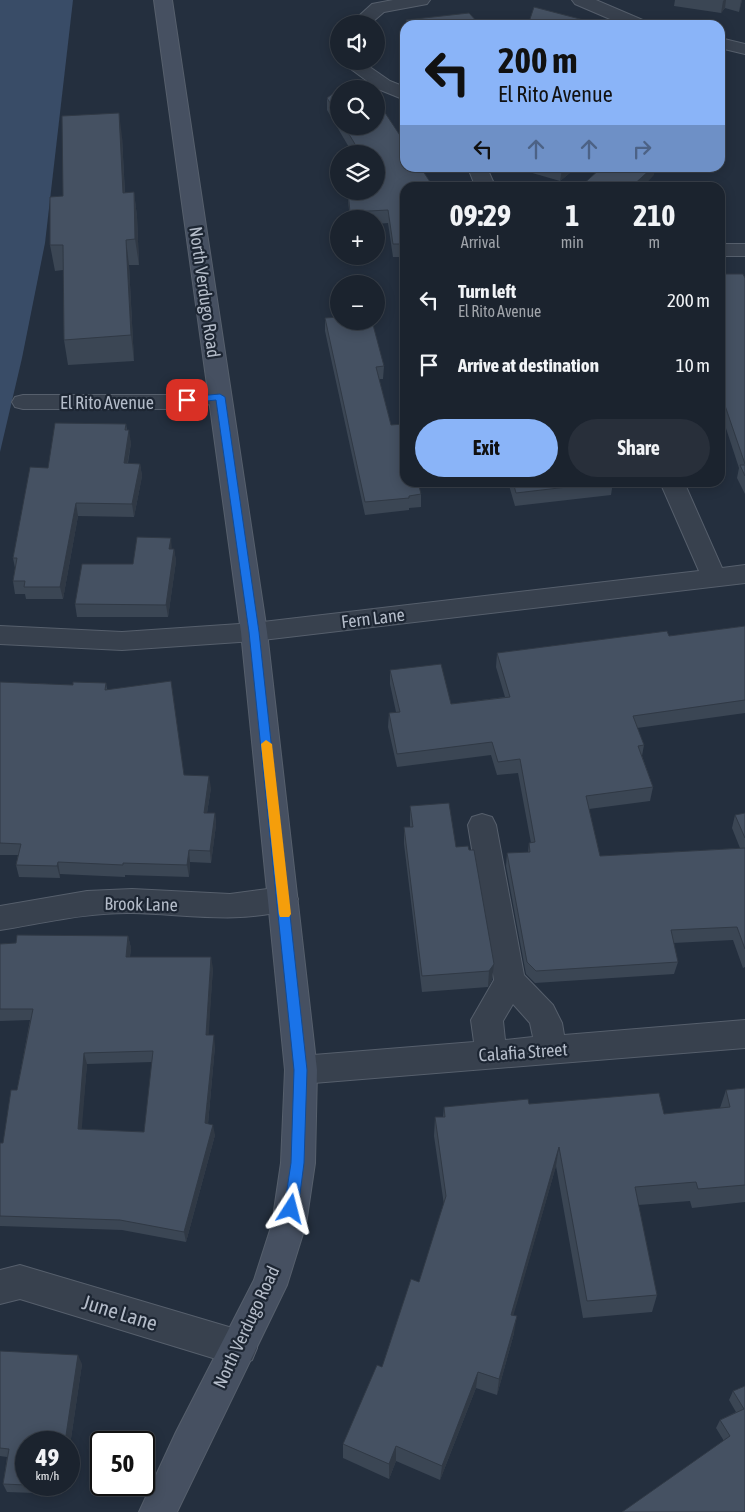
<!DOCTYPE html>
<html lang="en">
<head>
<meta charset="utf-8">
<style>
  :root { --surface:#1b232e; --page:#282f3a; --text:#f1f3f6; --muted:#a0a4aa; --line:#39404a; --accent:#8ab4f8 }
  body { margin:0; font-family:"Asap Condensed",sans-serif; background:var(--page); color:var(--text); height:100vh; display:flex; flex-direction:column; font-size:19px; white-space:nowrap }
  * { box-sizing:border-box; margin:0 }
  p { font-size:16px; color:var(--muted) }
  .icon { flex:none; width:28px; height:28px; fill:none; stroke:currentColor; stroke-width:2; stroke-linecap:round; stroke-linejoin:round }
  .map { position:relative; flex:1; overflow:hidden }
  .side { position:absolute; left:400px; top:182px; width:325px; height:305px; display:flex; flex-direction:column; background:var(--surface); border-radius:15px; box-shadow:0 2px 12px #0003,0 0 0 1px var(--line) }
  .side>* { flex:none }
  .hud { position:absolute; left:400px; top:20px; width:325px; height:152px; border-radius:15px; box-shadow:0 2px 12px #0003,0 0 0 1px var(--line); background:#8ab4f8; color:#111; overflow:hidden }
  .buttons { position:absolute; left:330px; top:15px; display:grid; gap:10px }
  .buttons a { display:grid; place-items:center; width:55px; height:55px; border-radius:50%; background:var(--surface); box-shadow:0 2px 12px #0003,0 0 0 1px var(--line); font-size:25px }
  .speed { position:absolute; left:15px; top:1431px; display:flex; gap:10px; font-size:25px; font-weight:700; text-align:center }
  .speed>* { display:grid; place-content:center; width:65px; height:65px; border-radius:50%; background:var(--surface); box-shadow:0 2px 12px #0003,0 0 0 1px var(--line); line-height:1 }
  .speed small { font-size:12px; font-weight:400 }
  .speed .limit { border:2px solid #111; border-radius:8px; background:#fff; color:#111 }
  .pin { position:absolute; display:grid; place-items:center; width:42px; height:42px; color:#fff; margin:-21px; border-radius:10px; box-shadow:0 2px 8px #0006 }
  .me { position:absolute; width:55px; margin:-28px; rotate:9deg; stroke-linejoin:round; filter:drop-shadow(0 0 4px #0008) }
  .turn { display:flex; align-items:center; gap:18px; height:105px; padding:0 15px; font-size:22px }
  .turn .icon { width:65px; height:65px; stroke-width:2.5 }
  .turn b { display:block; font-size:35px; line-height:42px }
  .lanes { display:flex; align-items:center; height:48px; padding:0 15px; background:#0003; justify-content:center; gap:25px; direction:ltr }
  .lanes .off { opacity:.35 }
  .eta { display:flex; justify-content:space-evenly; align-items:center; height:85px; text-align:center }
  .eta b { font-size:30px; font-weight:700; line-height:35px }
  .primary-button { display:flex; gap:10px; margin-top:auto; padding:10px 15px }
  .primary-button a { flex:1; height:58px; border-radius:30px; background:var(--accent); color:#111; font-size:20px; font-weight:700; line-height:58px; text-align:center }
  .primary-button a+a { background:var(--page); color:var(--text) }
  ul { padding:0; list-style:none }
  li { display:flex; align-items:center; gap:15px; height:65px; padding:0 15px }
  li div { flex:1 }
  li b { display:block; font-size:19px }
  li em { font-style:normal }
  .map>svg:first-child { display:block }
  .water { fill:#394c67 }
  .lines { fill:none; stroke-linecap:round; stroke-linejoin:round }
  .minor-casing { stroke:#565f6c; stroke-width:2 }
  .secondary-casing { stroke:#565f6c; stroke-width:2 }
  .minor { fill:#38414e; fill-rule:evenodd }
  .secondary { fill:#465061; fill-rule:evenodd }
  .wall { fill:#3b4654; fill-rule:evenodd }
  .shaded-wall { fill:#303945 }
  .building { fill:#455162; stroke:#303945; fill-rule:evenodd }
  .route { fill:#1a73e8; stroke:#114b97 }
  .slow { fill:#f59e0b }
  .labels { text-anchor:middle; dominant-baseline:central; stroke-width:4.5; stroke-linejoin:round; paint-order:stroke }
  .street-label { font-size:18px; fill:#b4bcc9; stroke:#1d2633 }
  .near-street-label { font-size:21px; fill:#b4bcc9; stroke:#1d2633 }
</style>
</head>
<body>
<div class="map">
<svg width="745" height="1512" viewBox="0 0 745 1512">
  <rect width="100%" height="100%" fill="#242f3e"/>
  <!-- water -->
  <path class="water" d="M0,0H73L45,243L22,358L0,452Z"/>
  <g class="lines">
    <!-- minor casing -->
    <g class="minor-casing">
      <path id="minor" d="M393,0H430L427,4L384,12L370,24H350L372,4Z
        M572,0H596L645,21L648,25H624L575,4Z
        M720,38L745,44V54L720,48Z
        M340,61H361L390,81L405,87V100L378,89Z
        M468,168H487L496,188H476Z
        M720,244H745V256H720Z
        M220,390L228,392L231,397L228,402L171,409H23L15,407L12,402L15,397L23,395H171Z
        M660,482H684L722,568L745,565V583L254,641L122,650L0,644V626L122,632L254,623L699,571Z
        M482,814L492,817L496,825L524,975L553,1005L562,1023L564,1035L745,1020V1048L301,1084L290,1080L285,1070L290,1060L301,1056L474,1042L471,1020L494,980L468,825L472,817ZM513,1004L530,1023L533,1037L505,1040L503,1021Z
        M283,887L293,890L298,899L293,908C242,925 186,914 133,913C88,912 44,923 0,930V906L87,891L132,889L230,894Z
        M20,1265L239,1330L252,1336L257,1348L252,1360L239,1366L20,1299L0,1304V1270Z"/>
    </g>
    <!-- secondary casing -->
    <g class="secondary-casing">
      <path id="secondary" d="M154,0H172L267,632L317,1070L315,1163L306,1224L287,1285L177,1512H139L176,1432L254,1280L272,1224L281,1163L285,1070L241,632Z"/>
    </g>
    <!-- minor -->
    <use href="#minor" class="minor"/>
    <!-- secondary -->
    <use href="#secondary" class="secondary"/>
  </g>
  <!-- wall -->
  <path class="wall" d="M675,0H742L739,12L725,8L721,13L674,6Z
    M339,89V126H376L405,188V257H393L388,223L376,224V219H350L347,191H376V154H353L327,110V98Z
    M122,137L125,193L134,192L137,217L139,265H129L134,361L68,365L64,340L63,270L55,271L50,245L63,196Z
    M515,168H576L560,181Z
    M720,274L745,278V494L737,478L739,468L720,410Z
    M325,318L384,366L383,379H379L391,425L421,494V507L409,508V510L365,515L325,331Z
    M126,424L127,430L131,443L128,463L140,464L142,476L134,517L78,516L63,599H26L25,594H15L13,581L15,568L13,558L48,468Z
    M508,482H613L611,495L515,506Z
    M172,549H174L176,561L168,617H77L75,604L133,564Z
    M745,626V713L637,728L644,745L642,756L653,787L650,801L589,809L600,856L740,848L732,828L735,815L745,813V967L743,968L733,940L673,943L678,962L674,974L535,983L526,974L506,866L507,853L528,852L529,843H531L518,773L497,775L491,755L397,767L388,727L389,713L396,712L390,684V670L451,704L505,697L496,667L497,653L669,636Z
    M0,682L73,685L106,683L107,689L184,775L211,788L207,813H215L216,825L211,863L190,862L189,877L125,875V877L60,874V878L19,877L16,865L18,855H0Z
    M410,806L456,847L492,980L488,987L422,992L404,844V827H410Z
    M128,936L131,948L130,957L213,968L208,1035L215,1046L208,1124L215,1135L186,1242L122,1230L0,1226V1143H3L17,1090L30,1020L0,1021V944ZM152,1062L144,1132L81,1129L87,1064Z
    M745,1088V1202L692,1208L690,1201L638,1205L657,1295L652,1312L583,1318L556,1166L513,1315L514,1333L497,1395L476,1388L440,1480L396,1461L389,1479L343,1458V1444L382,1367L419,1282L444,1205L434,1136L435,1117H443L444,1107L529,1104L664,1114L720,1108L726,1090Z
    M0,1351L82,1364L69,1452V1442H26V1485H64L62,1494L7,1492L3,1484L7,1457L0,1456Z
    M745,1386V1512L724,1441L716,1428L720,1420L736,1412L729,1400L733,1391Z"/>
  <!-- shaded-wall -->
  <path class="shaded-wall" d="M724,0H726L725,8L721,13L723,1Z
    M741,0H742L739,12Z
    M119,113L122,137L126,218L123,193Z
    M563,168H576L560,181L562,169Z
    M652,168H655L654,175L642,188H630Z
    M134,192L137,217L139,265L135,239Z
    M126,240L129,265L134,361L131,335Z
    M129,430L131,443L125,476L124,463Z
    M140,464L142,476L134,517L132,504Z
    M76,503L78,516L63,599L60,587Z
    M171,538L172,551L169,549Z
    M174,549L176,561L168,617L166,605Z
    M209,776L211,788L205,825L204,813Z
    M215,813L216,825L211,863L210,851Z
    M189,850L190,862L189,877L187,865Z
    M58,862L60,874V878L57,866Z
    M128,936L131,948L128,968L126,957Z
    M211,957L213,968L208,1046L206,1035Z
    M494,964L492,980L488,987L489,971Z
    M214,1035L215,1046L207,1134L205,1123Z
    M84,1053L87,1064L81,1139L78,1129Z
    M213,1125L215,1135L186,1242L184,1232Z
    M559,1147L556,1166L509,1331L511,1315Z
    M517,1316L514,1333L497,1395L499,1379Z
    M78,1355L82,1364L69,1452V1442H65Z
    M478,1372L476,1388L440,1480L442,1466Z
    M396,1446V1461L389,1479V1464Z
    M59,1485H64L62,1494L59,1486Z"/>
  <!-- building -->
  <path class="building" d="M534,7L603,25H528Z
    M469,13L480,25H408L406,20Z
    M346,84L362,89H339Z
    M339,89V117L327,98Z
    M376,99L405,143V168H421L434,188H405V244H393L388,210L350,212L348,191H376V154H361L344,126H376Z
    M119,113L123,193L134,192L135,239L126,240L131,335L64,340L63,245H50V197L63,196L62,116Z
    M601,168H652L630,188H579Z
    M720,274H743L745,278V464L720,391V384H723L720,376V366H724L720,352Z
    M339,317V321H372L384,366L376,367L391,425L403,424L405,431V482H418L421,494L409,496V498L365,502L325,318Z
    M55,423L126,424L125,430H129L124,463L140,464L132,504L76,503L60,587H24L25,581H13L17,558H13L30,467L48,468Z
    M740,465H745V476Z
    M513,482H610L516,493Z
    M137,537L171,538L169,549H174L166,605L75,604L82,564H133Z
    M745,626V700L633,716L644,745L638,746L653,787L586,796L600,856L745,848V949L737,927L671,930L678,962L536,971L527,962L507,853L530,852L529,843L535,842L520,759L498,762L492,742L397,754L389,713L400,712L390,670L441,664L451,704L510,697L497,653L667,631L669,636Z
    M171,681L184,775L209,776L204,813H215L210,851L189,850L187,865L123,863V865L58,862L57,866L16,865L21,844L0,843V682L73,685V682L106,683L105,690Z
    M449,803L456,847L468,846L469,850H474L494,964L489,971L422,976L404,827H413L410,806Z
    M745,813V838L735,815Z
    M17,935L128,936L126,957H211L206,1035H214L205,1123L213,1125L184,1232L120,1220L0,1216V1143H3L11,1090H17L33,1009H0V944L16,943ZM153,1051L144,1132L78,1129L84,1053Z
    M745,1088V1185L698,1189L696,1182L635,1187L657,1295L587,1301L559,1147L511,1315L517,1316L499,1379L478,1372L442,1466L396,1446L389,1464L343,1444L377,1365L382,1367L411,1279L419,1282L446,1196L435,1117H445L444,1107L528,1099L529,1104L659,1093L664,1114L730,1107L726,1090Z
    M0,1351L78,1355L65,1442H26V1485L3,1484L9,1449L0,1448Z
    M745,1386V1512H622L730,1436L720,1420L744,1409L733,1391Z
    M36,1485H59V1486Z"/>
  <!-- route -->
  <path class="route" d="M220,394L225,397L259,632L307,1070L304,1163L298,1209L296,1213L291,1215L286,1213L284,1209L291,1163L294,1070L249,632L216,400L187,403L183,400L187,397Z"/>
  <!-- slow -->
  <path class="slow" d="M266,740L272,744L291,914L289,917H280L279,914L261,744Z"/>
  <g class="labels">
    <!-- street labels -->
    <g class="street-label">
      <text transform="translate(205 292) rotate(82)">North Verdugo Road</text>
      <text x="107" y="402">El Rito Avenue</text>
      <text transform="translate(373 618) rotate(-7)">Fern Lane</text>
      <text transform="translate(141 904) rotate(1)">Brook Lane</text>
      <text transform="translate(523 1052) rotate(-4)">Calafia Street</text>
      <text transform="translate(246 1327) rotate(-65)">North Verdugo Road</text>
    </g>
    <!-- near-street labels -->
    <g class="near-street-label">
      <text transform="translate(120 1312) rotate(17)">June Lane</text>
    </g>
  </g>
</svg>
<div class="buttons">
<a><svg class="icon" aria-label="sound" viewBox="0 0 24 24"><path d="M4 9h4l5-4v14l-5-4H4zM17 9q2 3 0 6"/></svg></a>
<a><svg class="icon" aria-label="search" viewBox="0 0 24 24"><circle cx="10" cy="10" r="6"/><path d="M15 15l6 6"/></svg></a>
<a><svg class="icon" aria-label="layers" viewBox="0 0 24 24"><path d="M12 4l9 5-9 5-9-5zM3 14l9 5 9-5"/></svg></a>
<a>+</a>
<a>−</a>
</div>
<div class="speed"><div>49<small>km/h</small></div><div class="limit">50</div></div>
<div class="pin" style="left:187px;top:400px;background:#d93025"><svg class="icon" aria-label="arrive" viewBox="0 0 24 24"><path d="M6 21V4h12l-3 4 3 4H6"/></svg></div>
<svg class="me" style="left:291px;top:1209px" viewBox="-20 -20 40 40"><path d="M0-17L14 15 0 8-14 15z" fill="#1a73e8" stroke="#fff" stroke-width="4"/></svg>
<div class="hud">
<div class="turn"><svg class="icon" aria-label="left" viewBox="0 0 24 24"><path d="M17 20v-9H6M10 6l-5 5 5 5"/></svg><div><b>200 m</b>El Rito Avenue</div></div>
<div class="lanes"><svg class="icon" aria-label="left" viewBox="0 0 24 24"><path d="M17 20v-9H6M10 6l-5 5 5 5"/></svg><svg class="icon off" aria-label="ahead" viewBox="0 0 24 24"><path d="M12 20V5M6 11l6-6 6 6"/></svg><svg class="icon off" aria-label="ahead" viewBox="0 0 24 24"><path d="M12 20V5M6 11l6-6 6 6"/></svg><svg class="icon off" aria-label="right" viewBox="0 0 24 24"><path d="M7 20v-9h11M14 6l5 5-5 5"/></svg></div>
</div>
<section class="side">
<div class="eta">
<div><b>09:29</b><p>Arrival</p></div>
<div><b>1</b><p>min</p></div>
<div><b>210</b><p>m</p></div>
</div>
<ul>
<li><svg class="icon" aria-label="left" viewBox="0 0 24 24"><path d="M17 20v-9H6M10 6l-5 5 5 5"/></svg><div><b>Turn left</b><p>El Rito Avenue</p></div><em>200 m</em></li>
<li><svg class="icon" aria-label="arrive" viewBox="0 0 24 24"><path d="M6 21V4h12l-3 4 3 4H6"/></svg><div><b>Arrive at destination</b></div><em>10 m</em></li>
</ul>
<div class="primary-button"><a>Exit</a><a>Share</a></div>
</section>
</div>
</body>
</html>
